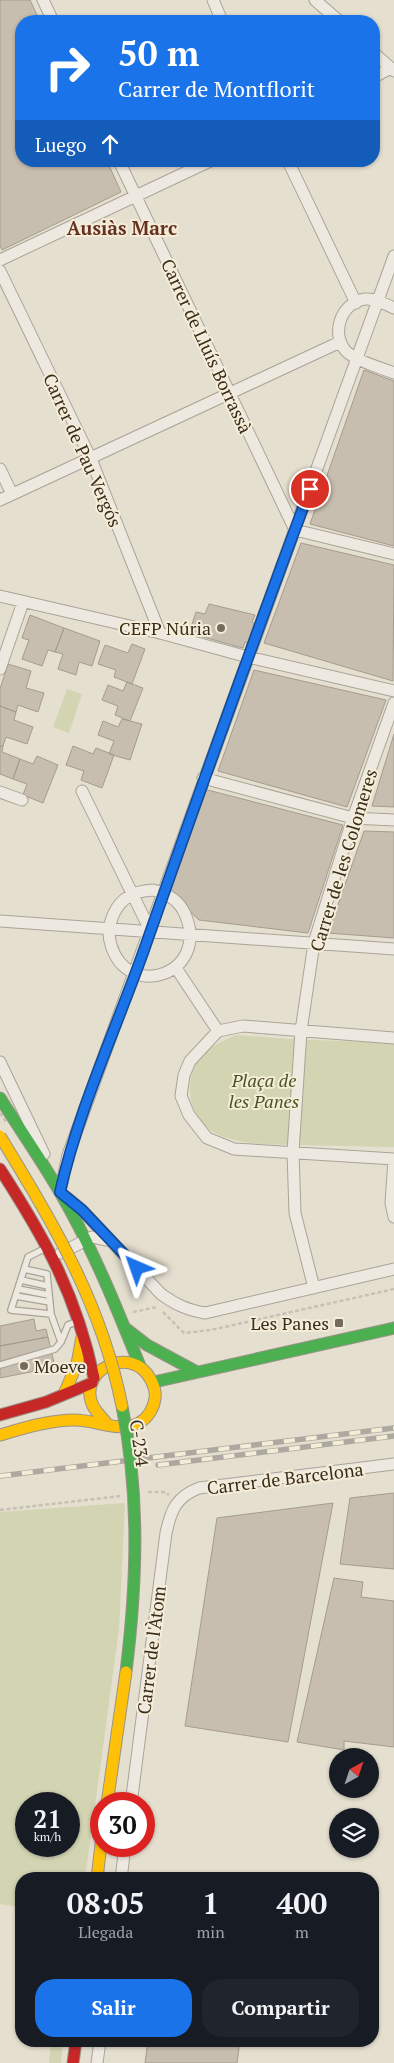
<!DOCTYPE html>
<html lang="es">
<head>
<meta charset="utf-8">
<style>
  :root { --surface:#171b24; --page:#20242c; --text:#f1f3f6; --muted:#9ea1a6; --accent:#1a73e8 }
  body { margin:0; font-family:"PT Serif",serif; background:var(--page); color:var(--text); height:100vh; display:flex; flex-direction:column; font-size:19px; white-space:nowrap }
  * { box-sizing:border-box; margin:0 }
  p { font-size:16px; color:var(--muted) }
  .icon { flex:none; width:28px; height:28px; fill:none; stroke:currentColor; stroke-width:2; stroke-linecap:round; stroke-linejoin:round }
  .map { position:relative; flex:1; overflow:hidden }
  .drawer { position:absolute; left:15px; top:1872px; width:364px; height:175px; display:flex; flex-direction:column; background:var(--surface); border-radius:20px; box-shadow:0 1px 4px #0004 }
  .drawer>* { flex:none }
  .hud { position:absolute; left:15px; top:15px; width:365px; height:152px; border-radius:20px; box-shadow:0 1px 4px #0004; background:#1a73e8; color:#fff; overflow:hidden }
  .needle { width:32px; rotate:40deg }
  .controls { position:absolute; left:329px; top:1748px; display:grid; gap:10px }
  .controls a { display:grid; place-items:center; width:50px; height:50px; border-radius:50%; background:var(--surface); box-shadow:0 1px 4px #0004; font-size:25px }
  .speed { position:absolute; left:15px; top:1792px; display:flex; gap:10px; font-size:25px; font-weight:700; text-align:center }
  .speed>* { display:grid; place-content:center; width:65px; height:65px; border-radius:50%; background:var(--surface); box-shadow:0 1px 4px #0004; line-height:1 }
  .speed small { font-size:12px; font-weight:400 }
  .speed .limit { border:8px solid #d22; background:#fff; color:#111 }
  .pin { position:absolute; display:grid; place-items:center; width:42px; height:42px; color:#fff; margin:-21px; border:2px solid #fff; border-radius:50%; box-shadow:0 1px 5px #0007 }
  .me { position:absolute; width:55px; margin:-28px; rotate:317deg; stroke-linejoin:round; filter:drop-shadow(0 0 4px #0008) }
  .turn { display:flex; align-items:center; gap:18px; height:105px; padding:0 20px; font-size:22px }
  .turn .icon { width:65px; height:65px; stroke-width:2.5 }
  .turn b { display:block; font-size:35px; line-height:42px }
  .then { display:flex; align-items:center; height:48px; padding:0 20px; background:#0003; gap:10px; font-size:19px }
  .eta { display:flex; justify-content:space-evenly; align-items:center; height:85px; text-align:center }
  .eta b { font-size:30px; font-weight:800; line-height:35px }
  .button { display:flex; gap:10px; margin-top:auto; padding:10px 20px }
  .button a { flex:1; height:58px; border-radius:20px; background:var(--accent); color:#fff; font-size:20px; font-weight:800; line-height:58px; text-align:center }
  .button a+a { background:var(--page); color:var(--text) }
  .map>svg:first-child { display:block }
  .green { fill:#d3d4b2; fill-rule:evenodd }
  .building { fill:#c8beb0; stroke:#a59b8e }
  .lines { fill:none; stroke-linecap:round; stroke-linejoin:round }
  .lane-casing { stroke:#aaa498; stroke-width:8 }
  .street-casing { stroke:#aaa498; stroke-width:13 }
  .fast-casing { stroke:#9a9388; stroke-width:13 }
  .slow-casing { stroke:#9a9388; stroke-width:13 }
  .jam-casing { stroke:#9a9388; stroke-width:13 }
  .path { stroke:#c6c0b7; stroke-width:2.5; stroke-dasharray:4 2.5; stroke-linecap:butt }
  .lane { stroke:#ede9e1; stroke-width:5.5 }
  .street { stroke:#ede9e1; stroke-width:11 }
  .fast { stroke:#4caf50; stroke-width:11 }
  .slow { stroke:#ffc107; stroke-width:11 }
  .jam { stroke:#c62828; stroke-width:11 }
  .rail-casing { stroke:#ada9a1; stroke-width:5.5 }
  .rail { stroke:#f5edd7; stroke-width:4; stroke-dasharray:11; stroke-linecap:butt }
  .fast-bridge-casing { stroke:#9a9388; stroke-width:13; stroke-linecap:butt }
  .slow-bridge-casing { stroke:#9a9388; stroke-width:13; stroke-linecap:butt }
  .path-bridge { stroke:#c6c0b7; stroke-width:2.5; stroke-dasharray:4 2.5; stroke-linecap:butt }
  .fast-bridge { stroke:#4caf50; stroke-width:11 }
  .slow-bridge { stroke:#ffc107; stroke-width:11 }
  .route-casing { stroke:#114b97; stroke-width:12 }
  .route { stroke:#1a73e8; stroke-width:9 }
  .poi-dot { fill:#756b5d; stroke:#f5edd7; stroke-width:2 }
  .labels { text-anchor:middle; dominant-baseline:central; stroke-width:4; stroke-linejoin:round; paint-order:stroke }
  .street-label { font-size:18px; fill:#392d20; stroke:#f5edd7 }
  .poi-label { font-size:18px; fill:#392d20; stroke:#f5edd7; text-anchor:end }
  .park-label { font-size:18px; font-style:italic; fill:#485527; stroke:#f5edd7 }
  .neighbourhood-label { font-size:19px; font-weight:bold; fill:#643121; stroke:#f5edd7 }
</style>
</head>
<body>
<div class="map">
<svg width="394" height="2063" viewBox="0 0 394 2063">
  <rect width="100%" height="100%" fill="#e5dfcf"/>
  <!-- green -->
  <path class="green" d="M67,689L82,694L69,733L53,727Z
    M236,1035L289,1039L394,1043V1147C364,1146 333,1146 303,1145C275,1144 242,1146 217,1134C199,1126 189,1106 190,1087C190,1056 210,1047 236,1035Z
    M125,1503L119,1629L85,1879H21V1907L0,1904V1512ZM26,1804H69V1846H26Z
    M51,2041H63L61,2063H49Z"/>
  <!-- building -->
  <path class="building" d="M0,0H30L40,21H21V161H107L121,192L2,250L0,246Z
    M364,370L394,381V546L310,524Z
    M301,543L394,565L393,681L264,643Z
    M209,604L255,615L252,622L254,623L248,643L245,642L243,648L189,633L196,612L205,614Z
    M30,615L64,628L55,652L48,650L42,666L22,659L29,640L22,638Z
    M64,628L100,641L92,666L79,662L76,675L58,669L63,654L55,652Z
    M132,644L145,649L132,684L114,677L116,670L98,664L105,645L128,653Z
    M8,664L31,671L26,688L44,693L38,712L18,705L16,712L0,706V689Z
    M254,670L386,700L347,807L218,771Z
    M127,682L143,688L130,721L115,715L118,706L102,700L108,685L123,691Z
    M0,706L16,712L14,720L33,727L27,744L6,737L3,746H0Z
    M122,719L142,724L130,760L109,754L114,741L98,735L103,721L118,727Z
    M394,734V807L372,806Z
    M0,746H3L2,752L20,759L13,779L0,774Z
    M73,746L93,754L96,748L114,755L102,788L81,780L84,771L66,765Z
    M37,756L58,765L43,803L23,795L27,784L13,779L20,759L33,764Z
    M200,788L343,825L308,933L199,920L165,888Z
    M364,831L394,832V938L328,933Z
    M34,1319L36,1331L46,1329L48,1337L0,1346V1326Z
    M48,1337L55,1367L0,1378V1346Z
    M394,1493V1569L340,1564L350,1498Z
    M333,1503L288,1742L185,1726L217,1518Z
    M334,1578L363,1582L361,1597L394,1601V1747L344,1741V1750L297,1742Z
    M148,2041H240L237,2063H145Z"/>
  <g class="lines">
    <!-- lane casing -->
    <g class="lane-casing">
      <path id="lane" d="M46,1248L28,1257L11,1310L51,1314L61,1342
        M24,1269L47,1274L51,1314
        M21,1280L48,1286
        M18,1289L49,1295
        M16,1296L50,1302
        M0,1365L55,1349L61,1342L68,1325L78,1321"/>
    </g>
    <!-- street casing -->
    <g class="street-casing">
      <path id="street" d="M43,0L53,21
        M213,0L222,21
        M315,0L339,21
        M374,53L394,71
        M374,77L391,68
        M119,161L295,530L394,554
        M288,161L356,303
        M0,260L210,161
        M0,271L91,459L160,633
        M394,308C385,304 374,298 365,299C339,303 330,337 348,353C361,363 379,367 394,373
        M0,469L12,494
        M0,500L340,342
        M0,596L160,633L248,657L394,691
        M0,669L23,602
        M203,778L353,818L394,820
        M82,791L150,930
        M0,792L22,800
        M153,890C166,893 179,900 185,914C211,974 128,1002 111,945C105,926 115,901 134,894C140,891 146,891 153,890Z
        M0,921L394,949
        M176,968L218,1031
        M394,1038L243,1026L218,1031L190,1061L184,1075L181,1096L189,1115L207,1138L234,1149L394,1159
        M0,1062L44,1154
        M394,1159L391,1203L394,1217
        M60,1192L68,1155L394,256
        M65,1196L82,1210L161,1294C176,1305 188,1310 205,1313L394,1269
        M61,1253L92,1237L110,1241
        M314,1288L295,1213L293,1152L301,1031L314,943L353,818L394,703
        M131,1804L166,1533C171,1510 176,1497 199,1488L394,1464
        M121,1879L125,1846
        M97,2063L100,2041"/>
    </g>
    <!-- fast casing -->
    <g class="fast-casing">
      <path id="fast" d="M0,1098C24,1136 50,1172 71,1212C98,1261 119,1314 140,1366
        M125,1328L147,1345L197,1372
        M154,1382L394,1328"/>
    </g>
    <!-- slow casing -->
    <g class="slow-casing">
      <path id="slow" d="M64,1394L77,1364L82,1337
        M0,1435C24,1428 50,1420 75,1420C96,1420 119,1433 139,1423C148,1418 154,1408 155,1398C156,1392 154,1386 151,1380C132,1343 76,1370 93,1406C96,1412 103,1418 107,1424
        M97,1879L101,1844"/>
    </g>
    <!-- jam casing -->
    <g class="jam-casing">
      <path id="jam" d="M0,1169C46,1240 76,1294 94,1378
        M0,1415L46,1402L92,1383
        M73,2063L76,2041"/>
    </g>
    <!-- path -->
    <path class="path" d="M133,1312L157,1307
      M163,1312L184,1333L211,1330L394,1289
      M148,1492H165L169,1495
      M0,1510L120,1496"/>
    <!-- lane -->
    <use href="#lane" class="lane"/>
    <!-- street -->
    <use href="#street" class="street"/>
    <!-- fast -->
    <use href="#fast" class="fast"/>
    <!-- slow -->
    <use href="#slow" class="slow"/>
    <!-- jam -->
    <use href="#jam" class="jam"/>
    <!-- rail casing -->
    <g class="rail-casing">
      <path id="rail" d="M158,1465L394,1436
        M0,1476L394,1428"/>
    </g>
    <!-- rail -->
    <use href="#rail" class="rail"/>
    <!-- fast-bridge casing -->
    <g class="fast-bridge-casing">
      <path id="fast-bridge" d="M122,1406C140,1495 137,1582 126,1672"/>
    </g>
    <!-- slow-bridge casing -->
    <g class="slow-bridge-casing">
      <path id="slow-bridge" d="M0,1136C54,1225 101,1302 122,1406
        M107,1804L126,1672"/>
    </g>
    <!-- path-bridge -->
    <path class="path-bridge" d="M0,1113L6,1122"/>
    <!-- fast-bridge -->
    <use href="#fast-bridge" class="fast-bridge"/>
    <!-- slow-bridge -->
    <use href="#slow-bridge" class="slow-bridge"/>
  </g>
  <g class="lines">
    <!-- route casing -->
    <g class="route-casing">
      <path id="route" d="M137,1268L82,1210L60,1192C78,1111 116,1029 144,950C198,796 253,642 310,489"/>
    </g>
    <!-- route -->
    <use href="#route" class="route"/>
  </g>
  <!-- markers -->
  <g class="poi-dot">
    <circle cx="221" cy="628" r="5"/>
    <rect x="334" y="1318" width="10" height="10" rx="2.5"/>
    <circle cx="24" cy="1366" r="5"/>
  </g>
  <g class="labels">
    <!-- street labels -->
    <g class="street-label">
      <text transform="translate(207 346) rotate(65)">Carrer de Lluís Borrassà</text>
      <text transform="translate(83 450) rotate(66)">Carrer de Pau Vergós</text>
      <text transform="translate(343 860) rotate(-73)">Carrer de les Colomeres</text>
      <text transform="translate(140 1443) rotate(82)">C-234</text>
      <text transform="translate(285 1478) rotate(-7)">Carrer de Barcelona</text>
      <text transform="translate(151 1650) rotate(-83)">Carrer de l'Àtom</text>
    </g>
    <!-- poi labels -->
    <g class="poi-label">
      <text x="211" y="628">CEFP Núria</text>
      <text x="329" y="1323">Les Panes</text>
      <text x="34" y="1366" text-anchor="start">Moeve</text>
    </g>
    <!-- park labels -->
    <g class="park-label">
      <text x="264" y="1080">Plaça de<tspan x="264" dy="21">les Panes</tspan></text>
    </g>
    <!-- neighbourhood labels -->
    <g class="neighbourhood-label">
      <text x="122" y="227">Ausiàs Marc</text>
    </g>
  </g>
</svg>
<div class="controls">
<a><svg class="needle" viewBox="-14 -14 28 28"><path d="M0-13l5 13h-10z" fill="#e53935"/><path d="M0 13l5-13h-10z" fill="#9ea1a6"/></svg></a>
<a><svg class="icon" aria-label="layers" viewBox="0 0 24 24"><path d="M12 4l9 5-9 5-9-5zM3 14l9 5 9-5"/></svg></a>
</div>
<div class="speed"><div>21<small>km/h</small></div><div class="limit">30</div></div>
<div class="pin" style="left:310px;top:489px;background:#d93025"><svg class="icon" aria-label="arrive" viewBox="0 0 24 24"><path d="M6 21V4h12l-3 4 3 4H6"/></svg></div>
<svg class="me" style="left:137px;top:1268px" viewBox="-20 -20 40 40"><path d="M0-17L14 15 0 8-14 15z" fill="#1a73e8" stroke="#fff" stroke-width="4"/></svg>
<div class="hud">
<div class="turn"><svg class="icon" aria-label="right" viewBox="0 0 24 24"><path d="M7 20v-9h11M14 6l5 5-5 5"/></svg><div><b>50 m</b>Carrer de Montflorit</div></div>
<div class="then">Luego<svg class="icon" aria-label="ahead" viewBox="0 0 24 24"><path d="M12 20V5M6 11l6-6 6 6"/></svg></div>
</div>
<section class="drawer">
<div class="eta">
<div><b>08:05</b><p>Llegada</p></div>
<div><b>1</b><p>min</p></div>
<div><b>400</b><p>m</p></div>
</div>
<div class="button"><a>Salir</a><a>Compartir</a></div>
</section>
</div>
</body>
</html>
